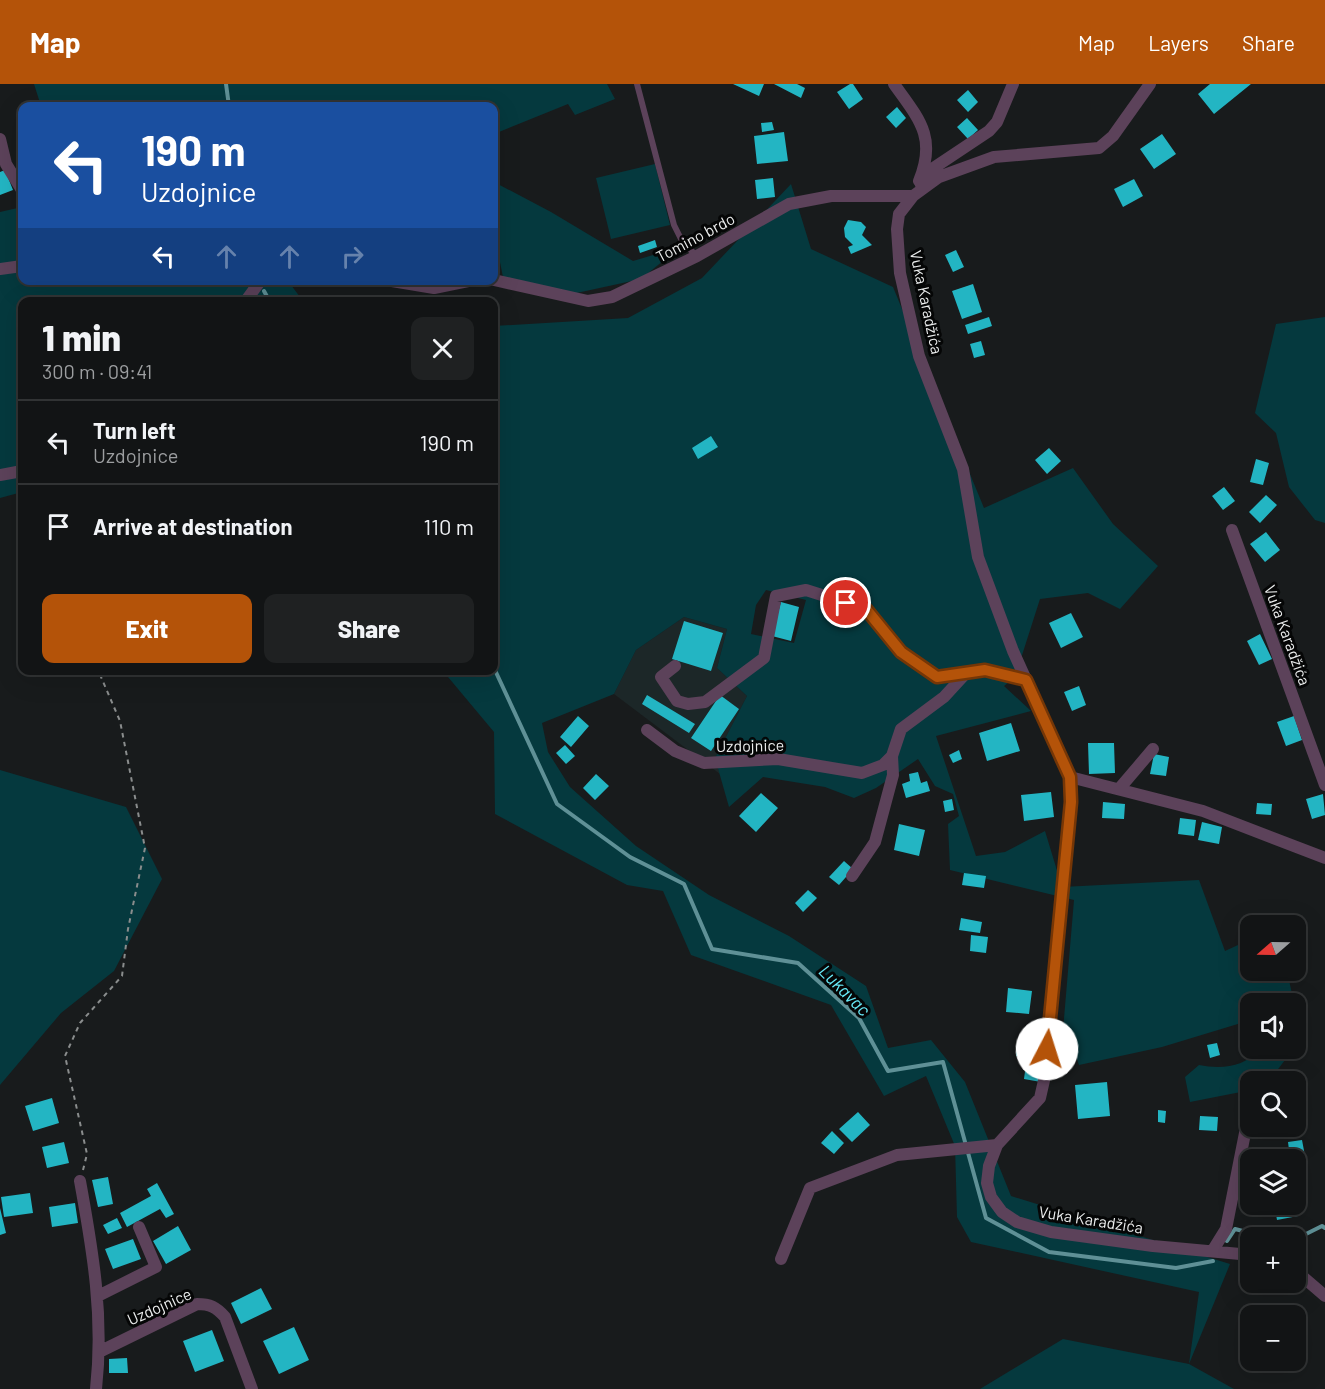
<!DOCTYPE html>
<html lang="en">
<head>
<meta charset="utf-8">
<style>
  :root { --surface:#121415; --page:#1f2122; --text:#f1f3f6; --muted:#9c9ea0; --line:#313334; --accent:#b45309 }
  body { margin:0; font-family:Barlow,sans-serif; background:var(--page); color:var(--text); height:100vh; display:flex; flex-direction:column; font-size:22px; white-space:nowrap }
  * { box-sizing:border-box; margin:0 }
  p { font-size:20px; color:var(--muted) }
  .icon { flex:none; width:33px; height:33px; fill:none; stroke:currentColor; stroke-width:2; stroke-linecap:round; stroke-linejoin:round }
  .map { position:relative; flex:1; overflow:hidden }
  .sheet { position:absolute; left:18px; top:213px; width:480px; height:378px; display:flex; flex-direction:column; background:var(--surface); border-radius:12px; box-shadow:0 6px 24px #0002,0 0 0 2px var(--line) }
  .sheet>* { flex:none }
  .guide { position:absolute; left:18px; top:18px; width:480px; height:183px; border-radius:12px; box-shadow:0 6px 24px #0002,0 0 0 2px var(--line); background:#1a4fa0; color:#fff; overflow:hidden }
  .needle { width:39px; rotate:250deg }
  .controls { position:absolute; left:1240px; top:831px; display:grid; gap:12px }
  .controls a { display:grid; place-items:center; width:66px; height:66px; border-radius:12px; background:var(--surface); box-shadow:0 6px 24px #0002,0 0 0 2px var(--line); font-size:30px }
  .pin { position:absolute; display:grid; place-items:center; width:51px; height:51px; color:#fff; margin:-26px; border:3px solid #fff; border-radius:50%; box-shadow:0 2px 6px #0007 }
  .me { position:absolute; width:66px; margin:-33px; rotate:5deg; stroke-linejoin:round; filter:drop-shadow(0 0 4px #0008) }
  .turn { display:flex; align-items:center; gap:21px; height:126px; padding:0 24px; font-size:27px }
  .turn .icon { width:78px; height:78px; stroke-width:2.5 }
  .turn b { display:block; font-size:42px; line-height:51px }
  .lanes { display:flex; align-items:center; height:57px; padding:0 24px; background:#0003; justify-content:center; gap:30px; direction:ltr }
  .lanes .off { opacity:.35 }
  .round { display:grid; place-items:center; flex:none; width:63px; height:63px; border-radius:12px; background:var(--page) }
  .overview { display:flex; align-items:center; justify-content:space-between; height:102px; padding:0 24px }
  h1 { font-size:36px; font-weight:800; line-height:45px }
  .action { display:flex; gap:12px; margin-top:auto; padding:12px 24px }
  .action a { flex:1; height:69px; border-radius:12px; background:var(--accent); color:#fff; font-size:24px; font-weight:800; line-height:69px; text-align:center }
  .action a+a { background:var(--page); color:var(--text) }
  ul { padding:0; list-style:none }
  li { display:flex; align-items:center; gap:18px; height:84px; padding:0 24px; border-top:2px solid var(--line) }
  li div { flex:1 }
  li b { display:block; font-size:22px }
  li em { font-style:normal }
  header { display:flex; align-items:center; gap:36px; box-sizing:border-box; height:84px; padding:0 30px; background:var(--accent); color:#fff }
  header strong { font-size:28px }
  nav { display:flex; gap:33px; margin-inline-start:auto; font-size:21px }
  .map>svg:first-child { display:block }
  .built { fill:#1c2728 }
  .green { fill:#05393e; fill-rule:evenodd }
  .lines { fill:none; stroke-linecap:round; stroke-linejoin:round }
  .stream { stroke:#5f9096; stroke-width:4 }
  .building { fill:#23b5c3 }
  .path { stroke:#8a8d8d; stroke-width:2; stroke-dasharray:4.5 4.5; stroke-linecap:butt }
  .service { stroke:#5c425a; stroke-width:6 }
  .minor { stroke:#5c425a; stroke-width:12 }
  .route-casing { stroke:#753606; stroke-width:15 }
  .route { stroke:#b45309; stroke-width:10 }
  .labels { text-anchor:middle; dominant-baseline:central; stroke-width:6; stroke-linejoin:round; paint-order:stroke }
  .street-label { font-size:16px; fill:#eceeee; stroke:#050606 }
  .water-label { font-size:18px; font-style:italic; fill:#68ebf9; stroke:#050606 }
</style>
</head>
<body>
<header>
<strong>Map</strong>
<nav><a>Map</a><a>Layers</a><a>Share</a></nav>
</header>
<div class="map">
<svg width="1325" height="1305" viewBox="0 0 1325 1305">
  <rect width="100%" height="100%" fill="#181b1c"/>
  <!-- built -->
  <path class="built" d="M684,533L727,545L717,584L747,612L715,674L720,690L614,610L636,566Z"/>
  <!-- green -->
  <path class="green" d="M34,0H607L615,15L575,31L568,20L494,50V22H41Z
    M655,80L670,141L611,155L596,94Z
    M494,98L551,128L633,177L680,163L641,195L572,210L503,193L494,148Z
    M791,100L811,165L893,203L984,424L1073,384L1113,440L1158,482L1120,525L1088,509L1040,515L1015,593L1004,602L1031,627L936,652L976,772L1005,768L1045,747L1062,803L1199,796L1225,867L1251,855V886L1287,887L1294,919L1251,920V936L1162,963L1079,981L1074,967L1061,970L1074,816L950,786L948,740L959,732L953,710L935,702L918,675L876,704L854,714L825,703L763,693L729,723L715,674L747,612L717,584L727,545L684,533L636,566L614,610L542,639L548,668L570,703L636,762L709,811L789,852L866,902L888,964L931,956L965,998L1011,1112L1230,1180L1189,1280L1234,1305H980L1063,1255L1189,1280L1199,1208L971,1158L957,1133L955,1062L926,992L884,1012L831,921L691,871L663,807L627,801L495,730L494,648L443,587L494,586V242L628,234L702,194ZM766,506L806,516L794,559L751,550L756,521Z
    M22,123V196L288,197L303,217L22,218V408L0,414V128Z
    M1325,233V439L1315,436L1289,403L1276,349L1255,329L1276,240Z
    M0,686L126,723L162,795L114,887L61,929L0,1001Z
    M1259,965H1287L1285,976L1269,997L1251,998V1006L1190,1018L1185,993L1199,981C1220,985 1245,984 1259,965Z"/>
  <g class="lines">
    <!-- stream -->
    <path class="stream" d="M226,0L229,22
      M264,207L270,218
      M494,584L557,720L630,773L684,800L712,865L798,879L859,934L888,987L943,978L986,1134L1049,1168L1176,1184L1213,1177
      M1296,1155L1322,1142L1325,1144
      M1227,1157L1235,1145L1270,1154"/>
  </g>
  <!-- building -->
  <path class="building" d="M733,0H764L759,12Z
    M774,0H797L805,4L801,14Z
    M850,0H853L863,15L849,25L837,8Z
    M1210,0H1251L1214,30L1198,10Z
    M968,6L978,18L968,28L957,16Z
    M897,23L906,34L896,44L886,33Z
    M967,34L978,46L968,55L957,43Z
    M772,38L774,46L762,48L761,39Z
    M784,48L788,77L757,80L754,52Z
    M1162,50L1176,70L1154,85L1140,65Z
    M5,86L13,106L0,111V88Z
    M773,94L775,113L757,115L755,96Z
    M1134,95L1143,112L1123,123L1114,105Z
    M848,136L861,138L866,143L862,151L872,161L851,170L848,163L853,161L845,153L844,144Z
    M655,156L657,163L640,169L638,162Z
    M956,166L964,183L953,188L945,171Z
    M973,200L982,228L962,235L952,207Z
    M989,233L992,242L968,250L965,241Z
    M981,257L985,271L974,274L970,260Z
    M711,352L718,363L698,375L692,364Z
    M1049,364L1061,377L1047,390L1035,376Z
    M1256,375L1269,379L1263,401L1250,398Z
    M1224,403L1235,417L1223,426L1212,412Z
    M1266,411L1277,421L1260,439L1249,428Z
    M1266,448L1280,466L1265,478L1250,460Z
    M781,518L799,523L791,557L772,552Z
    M1071,529L1083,553L1061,564L1049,539Z
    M684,537L723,549L711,587L672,575Z
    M1260,550L1272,575L1259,581L1247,557Z
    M1079,602L1086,621L1072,627L1064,608Z
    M647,611L695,640L689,649L642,620Z
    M720,611L739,625L711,667L691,654Z
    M578,632L589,642L571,663L560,653Z
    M1294,632L1302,656L1286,662L1277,638Z
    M1011,639L1020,667L987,677L979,649Z
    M1088,659H1114L1115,689L1089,690Z
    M565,661L575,672L566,680L556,669Z
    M959,666L962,675L953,679L949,671Z
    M1154,670L1169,673L1166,692L1150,690Z
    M918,688L921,699L927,697L930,707L906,714L902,700L910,697L909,690Z
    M596,690L609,702L595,716L583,704Z
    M1051,708L1054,733L1024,737L1021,711Z
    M761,709L778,724L756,748L739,732Z
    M1323,710L1325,731L1312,735L1306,715Z
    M952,715L954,726L945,728L943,717Z
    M1103,718L1125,720L1124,735L1102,734Z
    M1257,719L1272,720L1271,731L1256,730Z
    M1180,734L1196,736L1194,752L1178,750Z
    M1202,738L1222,743L1219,760L1198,756Z
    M899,740L925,746L919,772L894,766Z
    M844,777L853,785L839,801L829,793Z
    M964,789L986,792L984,804L962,801Z
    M808,806L817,814L803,828L795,819Z
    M961,834L982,838L980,849L959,846Z
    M971,851L988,853L986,869L970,867Z
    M1008,904L1032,907L1029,930L1006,928Z
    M1017,959L1031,961L1029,974L1016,972Z
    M1217,959L1220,971L1210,974L1207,961Z
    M1026,980L1043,982L1041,998L1024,995Z
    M1107,998L1110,1032L1078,1035L1075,1001Z
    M52,1014L59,1039L33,1047L25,1022Z
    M1158,1026L1166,1027L1165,1039L1158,1038Z
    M858,1028L870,1041L852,1058L839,1045Z
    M1200,1032L1218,1033L1217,1047L1199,1046Z
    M832,1047L844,1059L834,1070L821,1059Z
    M1302,1056L1305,1072L1290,1074L1288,1058Z
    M64,1058L69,1079L47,1084L42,1063Z
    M108,1093L113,1120L98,1123L92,1096Z
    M157,1099L174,1130L166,1134L160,1125L127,1143L120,1129L151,1112L147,1105Z
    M30,1109L33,1129L4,1133L1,1113Z
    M75,1119L78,1139L52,1143L49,1123Z
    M1296,1121L1298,1132L1277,1136L1275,1125Z
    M0,1124L6,1149L0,1151Z
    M117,1134L122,1144L108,1150L103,1141Z
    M178,1142L191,1166L166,1180L153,1157Z
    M133,1155L141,1175L113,1185L105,1165Z
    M261,1204L272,1225L241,1240L231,1219Z
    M294,1243L309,1276L279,1290L263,1257Z
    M212,1246L224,1277L195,1288L183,1257Z
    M127,1274L128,1289H109V1275Z"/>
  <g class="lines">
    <!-- path -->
    <path class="path" d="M83,1086L87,1070L65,972L80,939L122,892L128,845L145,764L120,637L98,586"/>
    <!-- service -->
    <path class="service" d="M637,0L674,141L683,159L697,172"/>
    <!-- minor -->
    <path class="minor" d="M894,0C919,35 937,53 919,97
      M1150,0L1113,52L1099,64L994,73L939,93L913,112L899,130L897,145L900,189L919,272L963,385L978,473L1013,567L1070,693L1071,718L1045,992L1040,1014L997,1061L989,1082L987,1099L991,1113L1002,1128L1017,1138L1051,1148L1153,1162L1251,1171
      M0,55L6,80L22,106
      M921,101L935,83L989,47L997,38L1013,0
      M0,185L22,182
      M386,196L434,204L473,196
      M494,196L588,217L612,213L697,172L789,120L831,112H913
      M245,218L261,196
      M0,391L22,387
      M1232,446L1325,701
      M675,582L661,593L677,617L688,620L705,618L764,574L776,512L806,506L866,525L901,568L937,593L967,588
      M647,646L675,667L704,679L778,675L862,689L883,681L892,672L901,645L944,613L967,588L985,586L1026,596
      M1070,693L1203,727L1325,774
      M1119,705L1153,665
      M852,792L875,758L893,691L892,672
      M80,1097C93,1168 104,1233 96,1305
      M1213,1166L1226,1145L1247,1039
      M781,1175L810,1104L897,1071L997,1061
      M1296,1187L1325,1212
      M98,1212L156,1183L139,1143
      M101,1267L197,1220C210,1220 216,1223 225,1233L252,1305"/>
  </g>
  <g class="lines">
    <!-- route casing -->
    <g class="route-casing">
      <path id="route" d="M846,519L866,525L901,568L937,593L985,586L1026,596L1070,693L1071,718L1047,965"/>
    </g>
    <!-- route -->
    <use href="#route" class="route"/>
  </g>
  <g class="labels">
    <!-- street labels -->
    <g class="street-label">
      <text transform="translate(695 153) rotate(-28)">Tomino brdo</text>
      <text transform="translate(927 218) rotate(78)">Vuka Karadžića</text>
      <text transform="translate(1288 551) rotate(70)">Vuka Karadžića</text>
      <text transform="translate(750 661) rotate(-1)">Uzdojnice</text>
      <text transform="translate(1091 1135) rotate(9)">Vuka Karadžića</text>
      <text transform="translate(159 1222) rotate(-24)">Uzdojnice</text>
    </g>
    <!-- water labels -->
    <g class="water-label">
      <text transform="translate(845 906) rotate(45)">Lukavac</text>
    </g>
  </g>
</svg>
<div class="controls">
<a><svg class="needle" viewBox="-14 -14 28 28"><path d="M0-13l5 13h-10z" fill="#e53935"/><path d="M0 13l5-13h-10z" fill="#9c9ea0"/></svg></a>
<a><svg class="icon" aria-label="sound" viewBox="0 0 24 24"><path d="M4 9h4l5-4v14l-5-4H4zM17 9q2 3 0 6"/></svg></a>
<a><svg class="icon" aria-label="search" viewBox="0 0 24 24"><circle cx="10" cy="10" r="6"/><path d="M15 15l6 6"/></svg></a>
<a><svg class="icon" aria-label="layers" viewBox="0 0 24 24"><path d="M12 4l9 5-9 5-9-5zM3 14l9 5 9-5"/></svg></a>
<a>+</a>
<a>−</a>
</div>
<div class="pin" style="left:846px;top:519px;background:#d93025"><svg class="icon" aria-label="arrive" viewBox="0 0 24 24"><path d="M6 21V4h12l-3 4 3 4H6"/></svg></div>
<svg class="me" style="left:1047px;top:965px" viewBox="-20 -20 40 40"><circle r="19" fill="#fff"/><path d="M0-13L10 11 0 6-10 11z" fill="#b45309"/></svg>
<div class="guide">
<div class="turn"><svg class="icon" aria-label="left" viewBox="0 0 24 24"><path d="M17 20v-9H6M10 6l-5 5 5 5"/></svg><div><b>190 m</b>Uzdojnice</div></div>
<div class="lanes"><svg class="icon" aria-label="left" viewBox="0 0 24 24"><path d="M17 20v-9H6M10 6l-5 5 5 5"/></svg><svg class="icon off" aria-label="ahead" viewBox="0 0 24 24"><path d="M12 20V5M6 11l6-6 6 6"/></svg><svg class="icon off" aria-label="ahead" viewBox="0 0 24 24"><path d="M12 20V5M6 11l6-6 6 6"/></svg><svg class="icon off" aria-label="right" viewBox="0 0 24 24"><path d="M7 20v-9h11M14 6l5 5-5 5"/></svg></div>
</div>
<section class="sheet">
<div class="overview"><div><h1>1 min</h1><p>300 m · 09:41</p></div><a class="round"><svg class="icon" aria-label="close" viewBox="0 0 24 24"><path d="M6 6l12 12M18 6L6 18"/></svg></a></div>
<ul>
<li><svg class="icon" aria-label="left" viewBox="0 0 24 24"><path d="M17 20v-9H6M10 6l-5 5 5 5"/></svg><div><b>Turn left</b><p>Uzdojnice</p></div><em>190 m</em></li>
<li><svg class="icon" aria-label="arrive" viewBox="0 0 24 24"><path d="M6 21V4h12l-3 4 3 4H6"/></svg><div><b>Arrive at destination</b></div><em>110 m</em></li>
</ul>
<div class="action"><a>Exit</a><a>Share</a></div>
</section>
</div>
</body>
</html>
